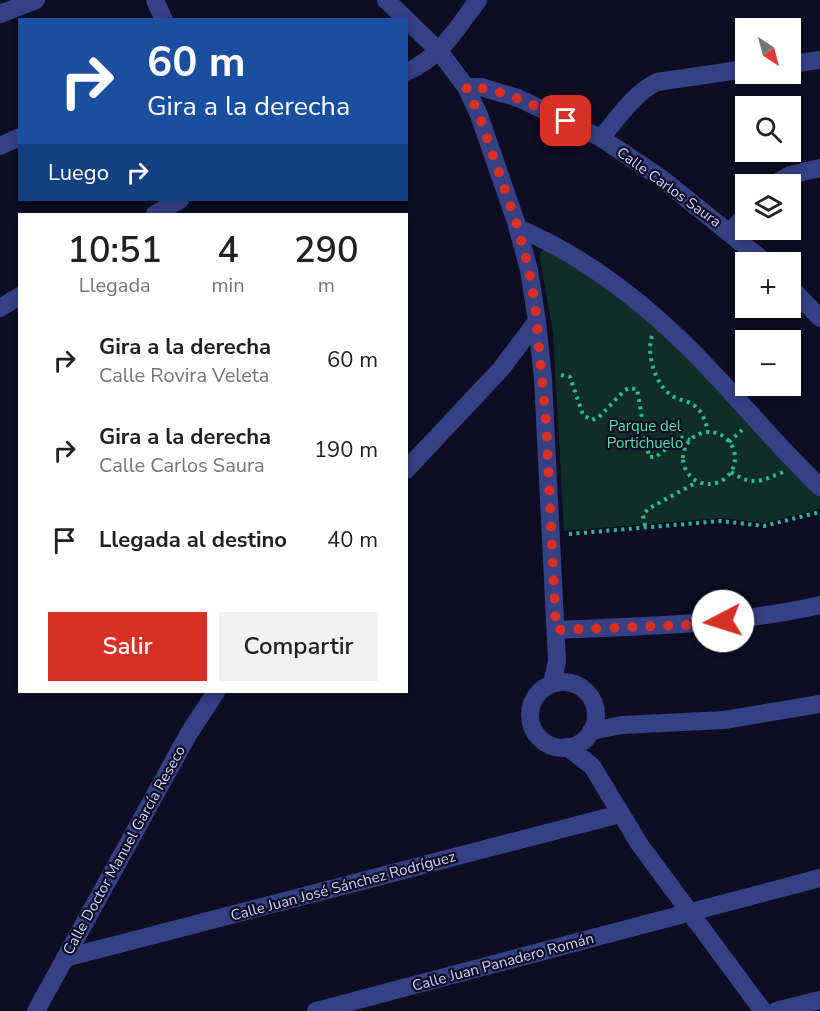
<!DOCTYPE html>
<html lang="es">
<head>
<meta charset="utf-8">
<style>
  :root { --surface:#fff; --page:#f2f2f2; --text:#202124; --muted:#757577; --accent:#d93025 }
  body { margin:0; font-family:"Nunito Sans",sans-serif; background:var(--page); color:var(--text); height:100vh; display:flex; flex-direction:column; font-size:22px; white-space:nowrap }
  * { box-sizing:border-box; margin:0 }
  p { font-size:20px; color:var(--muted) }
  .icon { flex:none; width:33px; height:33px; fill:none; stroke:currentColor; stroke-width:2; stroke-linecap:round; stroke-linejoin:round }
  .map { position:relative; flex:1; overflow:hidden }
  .side { position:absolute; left:18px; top:213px; width:390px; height:480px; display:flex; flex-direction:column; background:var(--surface); border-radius:0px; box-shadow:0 3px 9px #0003 }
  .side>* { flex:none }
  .top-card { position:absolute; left:18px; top:18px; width:390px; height:183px; border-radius:0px; box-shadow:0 3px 9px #0003; background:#1a4fa0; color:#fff; overflow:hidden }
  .needle { width:39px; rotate:144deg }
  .fabs { position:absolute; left:735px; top:18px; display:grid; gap:12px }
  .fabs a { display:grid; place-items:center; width:66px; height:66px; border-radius:0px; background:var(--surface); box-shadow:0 3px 9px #0003; font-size:30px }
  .pin { position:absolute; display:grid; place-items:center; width:51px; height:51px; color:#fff; margin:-26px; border-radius:12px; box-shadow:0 3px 9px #0006 }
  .me { position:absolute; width:66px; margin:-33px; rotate:265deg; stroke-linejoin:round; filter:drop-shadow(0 0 4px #0008) }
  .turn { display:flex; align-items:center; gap:21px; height:126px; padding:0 30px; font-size:27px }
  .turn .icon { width:78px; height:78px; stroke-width:2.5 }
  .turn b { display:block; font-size:42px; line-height:51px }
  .then { display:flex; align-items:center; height:57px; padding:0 30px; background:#0003; gap:12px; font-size:22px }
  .eta { display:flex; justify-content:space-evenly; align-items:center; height:102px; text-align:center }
  .eta b { font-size:36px; font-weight:600; line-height:42px }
  .cta { display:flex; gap:12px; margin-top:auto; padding:12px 30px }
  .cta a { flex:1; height:69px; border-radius:0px; background:var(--accent); color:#fff; font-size:24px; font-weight:600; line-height:69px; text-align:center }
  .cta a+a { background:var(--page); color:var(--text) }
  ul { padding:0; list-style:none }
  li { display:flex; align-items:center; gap:18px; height:90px; padding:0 30px }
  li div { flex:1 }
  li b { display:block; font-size:22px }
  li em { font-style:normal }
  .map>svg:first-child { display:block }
  .green { fill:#102e27 }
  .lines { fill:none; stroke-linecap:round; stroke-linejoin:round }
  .path { stroke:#28ba97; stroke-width:4; stroke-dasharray:3 4.5; stroke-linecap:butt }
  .minor { stroke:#354085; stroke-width:18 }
  .route { stroke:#d93025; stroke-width:10; stroke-dasharray:0 18 }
  .labels { text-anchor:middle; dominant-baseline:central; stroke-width:4.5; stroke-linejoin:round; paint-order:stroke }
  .street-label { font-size:15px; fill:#cfd2ff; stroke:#0d0d23 }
  .park-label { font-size:15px; fill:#55e5a8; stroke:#0d0d23 }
</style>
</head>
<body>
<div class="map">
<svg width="820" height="1011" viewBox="0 0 820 1011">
  <rect width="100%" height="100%" fill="#0d0d23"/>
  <!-- green -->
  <path class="green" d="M545,249C569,260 589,276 610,291C689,350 752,424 820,495V509L765,523L721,518L564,531L553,332L539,254Z"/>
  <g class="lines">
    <!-- path -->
    <path class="path" d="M652,336C646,354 655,384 671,395C679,401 689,400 696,407C703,413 706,423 708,432
      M561,375L570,377L583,415L592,420L599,417L625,390L629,388L637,389L649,457H656L680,437L690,440
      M683 458a26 26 0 1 1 52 0a26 26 0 1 1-52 0Z
      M729,442L742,430
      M731,472C753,486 759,482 783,472
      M645,526L643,515L648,509L697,482
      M569,534L721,521L764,526L820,512"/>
    <!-- minor -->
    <path class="minor" d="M155,0L164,20
      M386,0L439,51L466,87L479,115L516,222L529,270L537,321L543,379L557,661L552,684
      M0,14L36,0
      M790,64L820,60
      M406,72C441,57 456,29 478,0
      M466,87H481L518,98L601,138L661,178L765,262
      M601,138C618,118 633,94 657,82L746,69
      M0,146L20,137
      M774,184L790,175L820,168
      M155,214L180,200
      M518,228C584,256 641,300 692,351C736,395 775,444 820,487
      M729,232L746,215
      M790,287L820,318
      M0,308L20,296
      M406,470L501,369L537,321
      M556,630C645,626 733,625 820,605
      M530 715a33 33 0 1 1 66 0a33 33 0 1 1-66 0Z
      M591,731L622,725L724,720L820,704
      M567,747L592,766L640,845L763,1011
      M65,958L620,814
      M36,1011L189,733L216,692
      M316,1011L820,878
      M776,1011L820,1000"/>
  </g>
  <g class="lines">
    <!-- route -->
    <path class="route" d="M566,121C533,105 502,88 466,87L479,115L516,222L529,270L535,305L546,421L556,630L686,625L723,621"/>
  </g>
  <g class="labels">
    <!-- street labels -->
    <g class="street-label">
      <text transform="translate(669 187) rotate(36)">Calle Carlos Saura</text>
      <text transform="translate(124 850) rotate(-61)">Calle Doctor Manuel García Reseco</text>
      <text transform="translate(343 886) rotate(-15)">Calle Juan José Sánchez Rodríguez</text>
      <text transform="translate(503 962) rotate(-15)">Calle Juan Panadero Román</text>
    </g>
    <!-- park labels -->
    <g class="park-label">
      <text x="645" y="426">Parque del<tspan x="645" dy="17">Portichuelo</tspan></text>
    </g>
  </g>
</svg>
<div class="fabs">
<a><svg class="needle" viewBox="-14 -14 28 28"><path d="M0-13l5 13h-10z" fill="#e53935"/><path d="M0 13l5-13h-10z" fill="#757577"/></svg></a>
<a><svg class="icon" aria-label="search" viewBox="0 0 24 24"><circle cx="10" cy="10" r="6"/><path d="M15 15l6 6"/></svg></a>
<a><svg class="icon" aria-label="layers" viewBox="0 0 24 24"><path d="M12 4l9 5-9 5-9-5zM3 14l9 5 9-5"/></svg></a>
<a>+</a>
<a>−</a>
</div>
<div class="pin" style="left:566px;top:121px;background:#d93025"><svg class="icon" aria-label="arrive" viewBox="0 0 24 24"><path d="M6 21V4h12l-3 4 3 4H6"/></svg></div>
<svg class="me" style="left:723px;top:621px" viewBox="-20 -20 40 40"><circle r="19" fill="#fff"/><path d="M0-13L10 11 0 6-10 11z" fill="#d93025"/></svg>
<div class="top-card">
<div class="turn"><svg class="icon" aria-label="right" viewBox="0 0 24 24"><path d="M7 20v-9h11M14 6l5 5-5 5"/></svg><div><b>60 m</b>Gira a la derecha</div></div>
<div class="then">Luego<svg class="icon" aria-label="right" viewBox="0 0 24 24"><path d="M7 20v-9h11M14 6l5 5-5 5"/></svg></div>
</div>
<section class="side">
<div class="eta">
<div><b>10:51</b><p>Llegada</p></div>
<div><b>4</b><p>min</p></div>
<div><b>290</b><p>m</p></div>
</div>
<ul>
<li><svg class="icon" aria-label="right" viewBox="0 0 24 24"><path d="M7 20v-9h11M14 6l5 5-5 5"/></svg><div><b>Gira a la derecha</b><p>Calle Rovira Veleta</p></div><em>60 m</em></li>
<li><svg class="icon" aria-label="right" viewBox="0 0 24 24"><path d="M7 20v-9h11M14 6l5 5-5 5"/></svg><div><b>Gira a la derecha</b><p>Calle Carlos Saura</p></div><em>190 m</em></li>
<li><svg class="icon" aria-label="arrive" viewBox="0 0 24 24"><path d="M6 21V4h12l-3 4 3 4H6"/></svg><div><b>Llegada al destino</b></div><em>40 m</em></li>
</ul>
<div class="cta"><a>Salir</a><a>Compartir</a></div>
</section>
</div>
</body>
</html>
